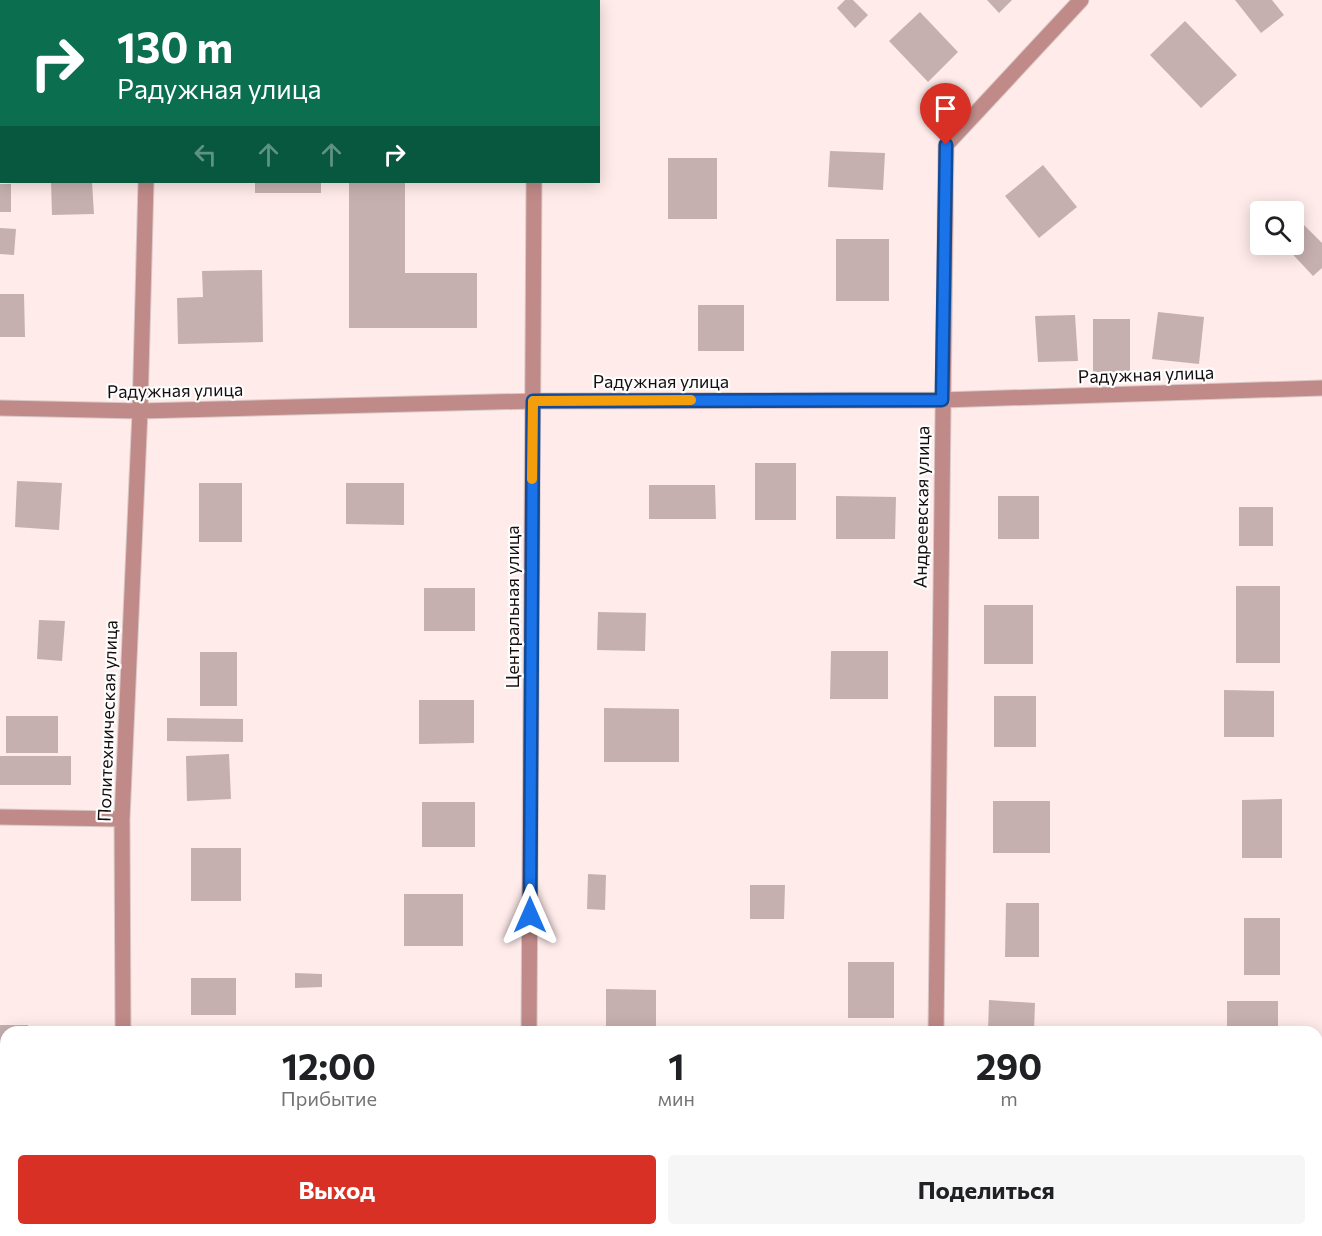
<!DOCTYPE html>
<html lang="ru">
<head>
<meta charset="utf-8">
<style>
  :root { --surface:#fff; --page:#f6f6f6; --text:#202124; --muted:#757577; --accent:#d93025 }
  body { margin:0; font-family:Commissioner,sans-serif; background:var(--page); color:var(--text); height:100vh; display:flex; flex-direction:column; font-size:22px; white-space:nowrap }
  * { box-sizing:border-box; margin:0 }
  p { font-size:20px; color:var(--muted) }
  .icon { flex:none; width:33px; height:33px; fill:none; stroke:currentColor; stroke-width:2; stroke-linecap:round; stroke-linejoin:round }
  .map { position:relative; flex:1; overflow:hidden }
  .side { position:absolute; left:0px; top:1026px; width:1323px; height:210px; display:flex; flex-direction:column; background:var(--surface); border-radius:18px 18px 0 0; box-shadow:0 3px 15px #0003 }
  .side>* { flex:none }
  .hud { position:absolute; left:0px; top:0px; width:600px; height:183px; box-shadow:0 3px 15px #0003; background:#0b6e4f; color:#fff; overflow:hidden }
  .controls { position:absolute; left:1250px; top:201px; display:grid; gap:12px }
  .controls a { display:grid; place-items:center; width:54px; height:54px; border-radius:6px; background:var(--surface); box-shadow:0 3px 15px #0003; font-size:30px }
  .pin { position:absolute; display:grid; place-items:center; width:51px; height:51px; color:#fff; margin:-62px -26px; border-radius:50% 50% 50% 0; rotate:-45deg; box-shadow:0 0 6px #0007 }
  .pin .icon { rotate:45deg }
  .me { position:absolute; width:66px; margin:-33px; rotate:0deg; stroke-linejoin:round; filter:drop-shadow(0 0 4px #0008) }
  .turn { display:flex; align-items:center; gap:21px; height:126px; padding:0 18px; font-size:27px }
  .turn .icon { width:78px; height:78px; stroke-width:2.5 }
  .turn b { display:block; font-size:42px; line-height:51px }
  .lanes { display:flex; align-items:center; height:57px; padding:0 18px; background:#0003; justify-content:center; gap:30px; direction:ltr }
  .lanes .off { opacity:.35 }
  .eta { display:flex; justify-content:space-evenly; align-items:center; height:102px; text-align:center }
  .eta b { font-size:36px; font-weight:700; line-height:42px }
  .action { display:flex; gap:12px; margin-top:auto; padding:12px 18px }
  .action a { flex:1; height:69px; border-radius:6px; background:var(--accent); color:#fff; font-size:24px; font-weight:700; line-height:69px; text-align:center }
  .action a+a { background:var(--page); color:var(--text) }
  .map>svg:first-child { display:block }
  .building { fill:#c6b0af }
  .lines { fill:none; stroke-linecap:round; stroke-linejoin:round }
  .lane-casing { stroke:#d9c8c7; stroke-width:14 }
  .street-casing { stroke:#d9c8c7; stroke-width:17 }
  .secondary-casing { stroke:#d9c8c7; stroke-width:17 }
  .lane { stroke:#bf8a88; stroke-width:12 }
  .street { stroke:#bf8a88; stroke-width:15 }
  .secondary { stroke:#a35858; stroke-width:15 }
  .route-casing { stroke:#114b97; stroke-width:15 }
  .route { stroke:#1a73e8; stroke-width:10 }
  .slow { stroke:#f59e0b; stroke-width:10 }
  .labels { text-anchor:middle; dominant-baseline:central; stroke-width:4.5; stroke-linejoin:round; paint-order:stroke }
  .street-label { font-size:18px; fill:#160e0e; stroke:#fdfdfd }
</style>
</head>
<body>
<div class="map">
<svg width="1322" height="1236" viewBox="0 0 1322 1236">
  <rect width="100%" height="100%" fill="#feebea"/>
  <!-- building -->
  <path class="building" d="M845,0H853L868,15L855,28L837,8Z
    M987,0H1012L999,13Z
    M1235,0H1272L1284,15L1261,33Z
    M920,12L958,52L928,82L889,41Z
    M1185,21L1237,75L1201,108L1150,55Z
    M830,151L885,153L883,190L828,187Z
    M668,158H717V219H668Z
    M1043,165L1077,207L1039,238L1005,196Z
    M51,182H92L94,214L52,215Z
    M255,182H321V193H255Z
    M349,182H405V273H477V328H349Z
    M0,184H11V212H0Z
    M1298,219L1322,243V268L1313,276L1283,244H1293V224Z
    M0,228L16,229L14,255L0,254Z
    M836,239H889V301H836Z
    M262,270L263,342L178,344L177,298L203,297L202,271Z
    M0,294H24L25,337H0Z
    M698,305H744V351H698Z
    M1158,312L1204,317L1199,364L1152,359Z
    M1075,315L1078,361L1038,362L1035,316Z
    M1093,319H1130V372H1093Z
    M755,463H796V520H755Z
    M17,481L62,483L59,530L15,527Z
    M199,483H242V542H199Z
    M346,483H404V525L346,524Z
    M649,485H715L716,519H649Z
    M836,496L896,497L895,539H836Z
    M998,496H1039V539H998Z
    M1239,507H1273V546H1239Z
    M1236,586H1280V663H1236Z
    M424,588H475V631H424Z
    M984,605H1033V664H984Z
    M598,612L646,613L645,651L597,650Z
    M39,620L65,621L62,661L37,659Z
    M831,651H888V699H830Z
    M200,652H237V706H200Z
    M1224,690L1274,691V737H1224Z
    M994,696H1036V747H994Z
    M419,700H474V743L419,744Z
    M604,708L679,709V762H604Z
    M6,716H58V753H6Z
    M167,718L243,719V742L167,741Z
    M229,754L231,799L187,801L186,756Z
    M0,756H71V785H0Z
    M1282,799V858H1242V800Z
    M993,801H1050V853H993Z
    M422,802H475V847H422Z
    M191,848H241V901H191Z
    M588,874L606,875L605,910L587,909Z
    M750,885H785L784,919H750Z
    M404,894H463V946H404Z
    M1006,903H1039V957H1005Z
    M1244,918H1280V975H1244Z
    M848,962H894V1018H848Z
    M295,973L322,974V987L295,988Z
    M191,978H236V1015H191Z
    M606,989L656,990V1032H606Z
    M989,1000L1035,1003L1034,1032H988Z
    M1227,1001H1278V1032H1227Z
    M0,1025H28V1032H6V1046H0Z"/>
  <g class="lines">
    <!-- lane casing -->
    <g class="lane-casing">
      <path id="lane" d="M914,1230V1236
        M1047,1230L1048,1236"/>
    </g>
    <!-- street casing -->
    <g class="street-casing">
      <path id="street" d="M17,0L18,2
        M535,2V0
        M0,408L140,411L533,401L942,400L1322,388
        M0,817L122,819
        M123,1032L122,819L140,411L146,182
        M529,1032L534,182
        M936,1032L946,145L1081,0
        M528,1230V1236"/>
    </g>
    <!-- secondary casing -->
    <g class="secondary-casing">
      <path id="secondary" d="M1317,1229H1322
        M36,1236L109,1230"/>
    </g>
    <!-- lane -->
    <use href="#lane" class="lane"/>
    <!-- street -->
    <use href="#street" class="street"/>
    <!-- secondary -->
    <use href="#secondary" class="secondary"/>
  </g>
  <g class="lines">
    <!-- route casing -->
    <g class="route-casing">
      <path id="route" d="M530,915L533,401L942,400L946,145"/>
    </g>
    <!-- route -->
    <use href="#route" class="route"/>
    <!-- slow -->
    <path class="slow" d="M532,479L533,401L691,400"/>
  </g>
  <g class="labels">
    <!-- street labels -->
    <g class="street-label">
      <text transform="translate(1146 374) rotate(-2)">Радужная улица</text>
      <text x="661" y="381">Радужная улица</text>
      <text transform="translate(175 390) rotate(-1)">Радужная улица</text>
      <text transform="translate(921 507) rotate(-89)">Андреевская улица</text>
      <text transform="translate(512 607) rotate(-90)">Центральная улица</text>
      <text transform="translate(107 721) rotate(-88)">Политехническая улица</text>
    </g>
  </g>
</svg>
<div class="controls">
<a><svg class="icon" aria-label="search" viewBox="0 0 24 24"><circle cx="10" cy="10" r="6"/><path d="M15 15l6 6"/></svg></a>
</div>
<div class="pin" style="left:946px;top:145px;background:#d93025"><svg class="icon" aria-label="arrive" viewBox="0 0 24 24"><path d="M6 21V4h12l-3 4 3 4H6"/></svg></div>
<svg class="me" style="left:530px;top:915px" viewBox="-20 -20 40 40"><path d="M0-17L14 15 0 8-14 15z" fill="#1a73e8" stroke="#fff" stroke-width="4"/></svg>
<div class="hud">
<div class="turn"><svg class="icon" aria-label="right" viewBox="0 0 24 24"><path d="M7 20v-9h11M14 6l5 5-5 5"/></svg><div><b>130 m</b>Радужная улица</div></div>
<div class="lanes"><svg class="icon off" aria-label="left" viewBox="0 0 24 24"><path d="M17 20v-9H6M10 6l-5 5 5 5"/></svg><svg class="icon off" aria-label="ahead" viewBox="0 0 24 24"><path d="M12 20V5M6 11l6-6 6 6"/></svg><svg class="icon off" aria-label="ahead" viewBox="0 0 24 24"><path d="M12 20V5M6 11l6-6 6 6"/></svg><svg class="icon" aria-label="right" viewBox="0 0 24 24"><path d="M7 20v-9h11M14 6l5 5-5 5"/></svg></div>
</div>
<section class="side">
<div class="eta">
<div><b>12:00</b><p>Прибытие</p></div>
<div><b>1</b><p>мин</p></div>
<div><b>290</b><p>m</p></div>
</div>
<div class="action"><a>Выход</a><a>Поделиться</a></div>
</section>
</div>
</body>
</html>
